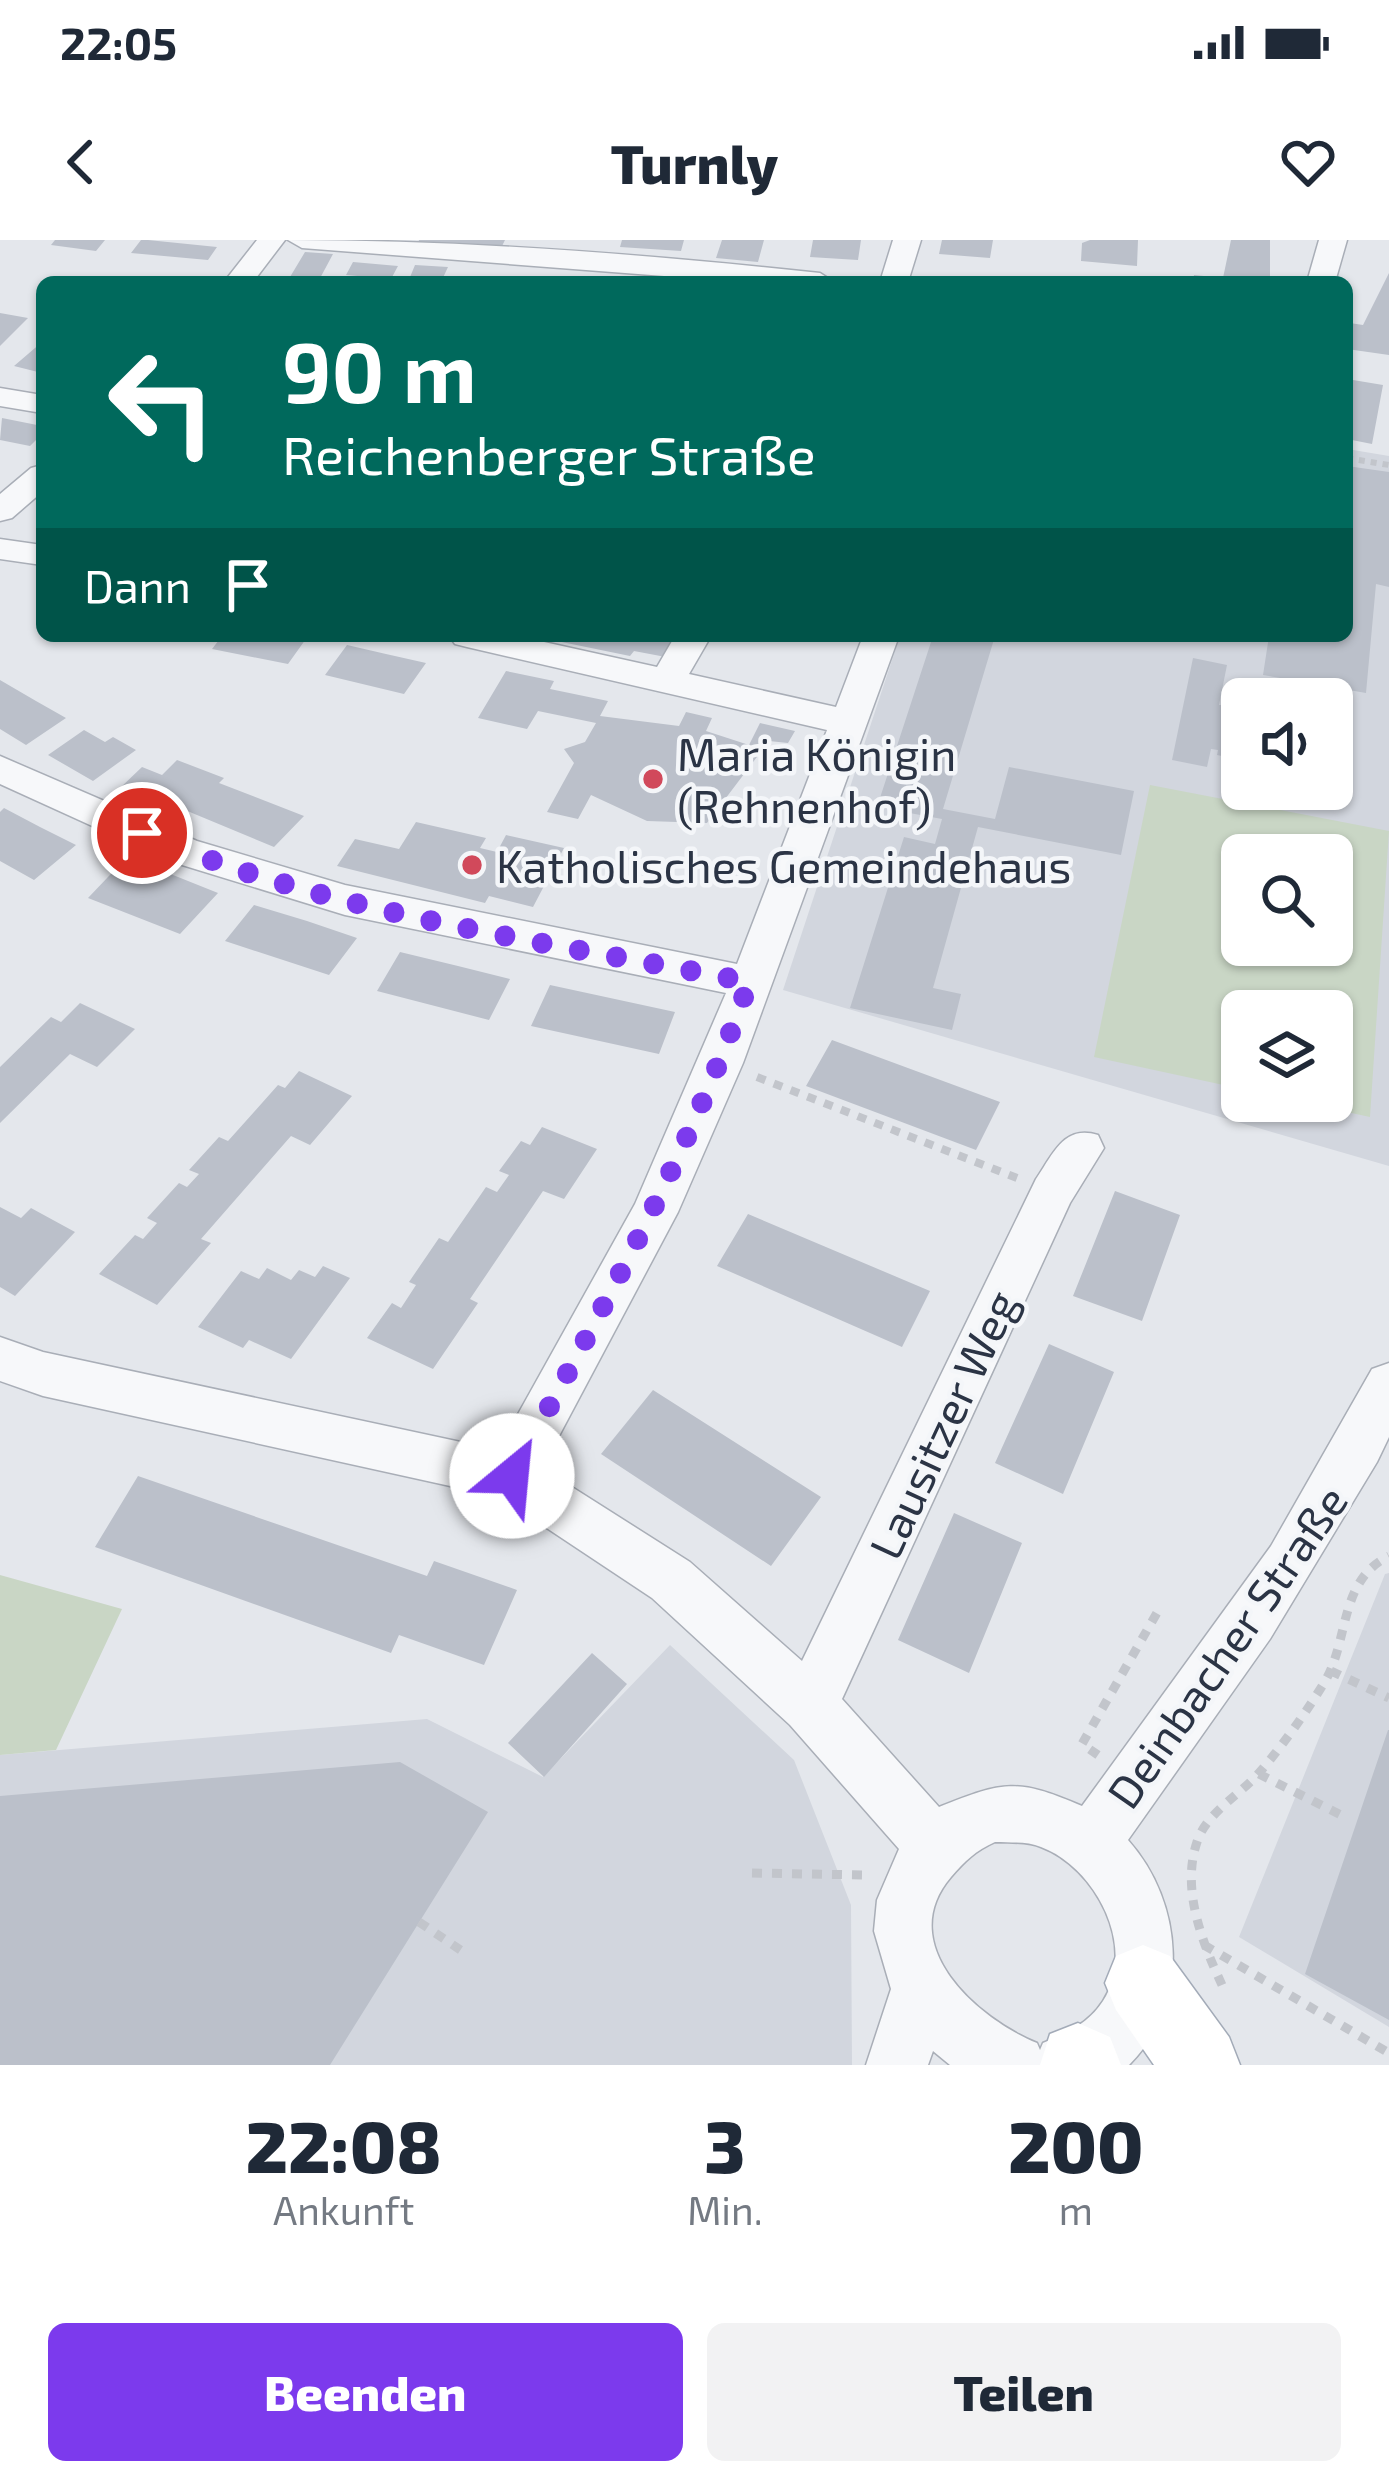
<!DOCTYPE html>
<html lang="de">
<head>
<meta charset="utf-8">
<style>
  :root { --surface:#fff; --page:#f2f2f3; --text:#1f2937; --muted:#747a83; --accent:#7c3aed }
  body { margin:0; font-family:"Exo 2",sans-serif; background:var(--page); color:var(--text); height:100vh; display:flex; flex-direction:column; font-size:45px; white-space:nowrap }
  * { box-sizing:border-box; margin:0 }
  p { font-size:39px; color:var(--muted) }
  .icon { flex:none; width:66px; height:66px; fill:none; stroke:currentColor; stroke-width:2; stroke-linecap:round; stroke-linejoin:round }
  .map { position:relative; height:1825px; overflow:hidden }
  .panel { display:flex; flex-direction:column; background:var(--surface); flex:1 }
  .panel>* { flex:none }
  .hud { position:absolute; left:36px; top:36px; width:1317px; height:366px; border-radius:18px; box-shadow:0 3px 9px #0004; background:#00695c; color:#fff; overflow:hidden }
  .tools { position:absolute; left:1221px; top:438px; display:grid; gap:24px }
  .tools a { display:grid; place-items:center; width:132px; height:132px; border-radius:18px; background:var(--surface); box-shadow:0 3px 9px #0004; font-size:60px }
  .pin { position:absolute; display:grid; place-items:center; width:102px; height:102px; color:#fff; margin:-51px; border:6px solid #fff; border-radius:50%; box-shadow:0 3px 12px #0007 }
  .me { position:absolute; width:132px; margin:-66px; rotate:28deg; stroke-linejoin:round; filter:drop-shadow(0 0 9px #0008) }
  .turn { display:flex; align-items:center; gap:42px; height:252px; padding:0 48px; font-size:54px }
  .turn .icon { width:156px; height:156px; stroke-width:2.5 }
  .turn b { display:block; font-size:84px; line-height:102px }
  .then { display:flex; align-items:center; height:114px; padding:0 48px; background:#0003; gap:24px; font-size:45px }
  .eta { display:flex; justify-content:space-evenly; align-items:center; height:204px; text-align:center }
  .eta b { font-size:72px; font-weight:800; line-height:84px }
  .cta { display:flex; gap:24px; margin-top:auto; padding:24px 48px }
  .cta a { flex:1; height:138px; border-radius:18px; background:var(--accent); color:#fff; font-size:48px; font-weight:800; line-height:138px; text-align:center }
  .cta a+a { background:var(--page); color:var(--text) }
  .status { display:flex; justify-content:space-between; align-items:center; height:84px; padding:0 60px; background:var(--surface); direction:ltr }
  .status svg { height:33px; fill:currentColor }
  header { display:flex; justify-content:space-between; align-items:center; height:156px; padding:0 48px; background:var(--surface); font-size:54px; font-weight:800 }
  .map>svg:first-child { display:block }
  .built { fill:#d2d6de; fill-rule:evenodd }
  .green { fill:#c9d6c5; fill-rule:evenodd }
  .building { fill:#bbc0ca }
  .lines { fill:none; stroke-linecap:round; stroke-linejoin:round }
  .minor-casing { stroke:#a9aeb7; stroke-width:3 }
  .major-casing { stroke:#a3abb8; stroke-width:3 }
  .path-far2 { stroke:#c2c5cb; stroke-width:6; stroke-dasharray:6 6; stroke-linecap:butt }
  .path-far1 { stroke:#c2c5cb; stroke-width:8; stroke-dasharray:9 9; stroke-linecap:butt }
  .path { stroke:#c2c5cb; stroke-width:9; stroke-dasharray:10 10; stroke-linecap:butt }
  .minor { fill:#f7f8fa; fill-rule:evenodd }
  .major { fill:#fff; fill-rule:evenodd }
  .route { stroke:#7c3aed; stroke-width:21; stroke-dasharray:0 37.8 }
  .poi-dot { fill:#d1495b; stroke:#f4f6f9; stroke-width:4.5 }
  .labels { text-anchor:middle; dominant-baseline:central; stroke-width:9; stroke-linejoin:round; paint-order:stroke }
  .poi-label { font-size:45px; fill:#2b3445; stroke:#f4f6f9; text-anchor:start }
  .street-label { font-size:45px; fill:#2b3445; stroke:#f4f6f9 }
</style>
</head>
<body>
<div class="status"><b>22:05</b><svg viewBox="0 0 49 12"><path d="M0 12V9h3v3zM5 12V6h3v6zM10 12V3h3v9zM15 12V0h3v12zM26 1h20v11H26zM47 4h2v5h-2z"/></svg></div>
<header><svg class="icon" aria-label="back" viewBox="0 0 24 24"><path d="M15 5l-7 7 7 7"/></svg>Turnly<svg class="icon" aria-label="heart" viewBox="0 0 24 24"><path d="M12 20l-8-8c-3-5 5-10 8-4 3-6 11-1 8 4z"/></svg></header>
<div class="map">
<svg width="1389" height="1825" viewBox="0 0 1389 1825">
  <rect width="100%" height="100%" fill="#e4e7ec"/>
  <!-- built -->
  <path class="built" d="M1347,209L1389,216V926L783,750L900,396H1347ZM1242,459H1332V549H1242ZM1242,615H1332V705H1242ZM1242,771H1332V861H1242Z
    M1389,1333V1787L1239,1697L1385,1334Z
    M670,1405L794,1520L851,1665L852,1825H0V1515L427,1479L543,1537Z"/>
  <!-- green -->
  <path class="green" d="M1150,545L1389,591L1370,877L1296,861H1332V771H1242V849L1094,817ZM1242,615H1332V705H1242Z
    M0,1335L122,1369L56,1510L0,1515Z"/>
  <!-- building -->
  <path class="building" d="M55,0H105L96,11L51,5Z
    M141,0H148L217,7L208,20L131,13Z
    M419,0H505L502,6L418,4Z
    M622,0H684L681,11L620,7Z
    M722,0H764L758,22L716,18Z
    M813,0H861L858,20L810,17Z
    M942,0H993L990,18L939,14Z
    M1090,0H1138L1137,26L1081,21L1082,3Z
    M1231,0H1270V42H1193L1194,35L1223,38Z
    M305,12L333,14L318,42H287Z
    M353,22L398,26L391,39L346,35Z
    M415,25L448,27L441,42H408Z
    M1389,33V115L1347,109L1350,83L1363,85Z
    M0,73L28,78L0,106Z
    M42,102V133L14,126Z
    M1347,139L1383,145L1372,204L1347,199Z
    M2,178L42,186V194L30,206L0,200Z
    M1347,226L1389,232V347L1376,344L1366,453L1263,435L1269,396H1347Z
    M222,396H308L288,424L212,409Z
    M554,396H681L671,418L634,411L630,416L552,400Z
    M933,396H995L943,569L995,579L1009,527L1134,551L1121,615L978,587L933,748L961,754L952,790L850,768L904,597L935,604L942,579L877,567Z
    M347,405L386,414L426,423L404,454L325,435Z
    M1193,418L1227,425L1219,465H1242V520L1217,515L1218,510L1211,509L1207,527L1172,520Z
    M506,431L554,441L550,449L608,461L600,476L679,486L686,472L712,478L706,491L749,505L760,483L795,491L788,503L769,501L707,583L647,581L591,555L578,579L547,572L574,523L564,509L585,502L596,483L538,471L527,489L478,478Z
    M0,440L36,461L66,478L26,505L0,489Z
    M84,490L105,502L113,497L136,510L93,541L48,515Z
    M177,520L224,538L219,543L304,576L274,607L144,553L140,556L120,548L142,527L162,535Z
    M4,568L40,587L76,605L34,640L0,621V572Z
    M416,582L486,598L480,608L497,612L506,595L564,608L533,667L489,656L485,663L337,626L355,599L399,609Z
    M127,617L173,635L218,653L180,694L88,658Z
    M254,665L307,681L357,698L329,735L225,701Z
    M400,712L458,726L510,739L489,780L377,751Z
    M550,745L675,772L659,814L531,786Z
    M80,763L135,789L97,827L70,814L0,883V827L51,777L61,782Z
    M832,800L1000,862L976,910L806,846Z
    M299,831L352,856L310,905L291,896L201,999L211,1003L157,1065L99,1034L135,995L143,999L157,983L147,978L179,943L187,947L199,934L189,930L219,897L228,901L278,845L285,848Z
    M542,887L597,909L564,959L543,951L470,1059L478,1063L433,1129L367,1098L392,1063L401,1068L416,1045L409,1042L439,998L448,1002L486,947L497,952L509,935L499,931L521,901L530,905Z
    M1115,951L1180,975L1142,1081L1073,1056Z
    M0,967L21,978L31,968L75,992L15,1056L0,1047Z
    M748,974L930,1051L902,1107L717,1026Z
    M323,1026L350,1038L291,1119L249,1100L243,1108L198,1087L241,1031L259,1039L267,1028L291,1040L299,1030L315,1037Z
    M1049,1104L1114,1132L1063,1254L995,1223Z
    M653,1150L821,1257L771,1326L601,1214Z
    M138,1236L427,1336L434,1321L517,1350L484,1425L399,1395L391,1413L95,1307Z
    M954,1273L1022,1303L969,1433L898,1400Z
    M592,1413L627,1444L544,1537L508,1503Z
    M1388,1490H1389V1780L1305,1734Z
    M400,1522L488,1572L330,1825H0V1556Z"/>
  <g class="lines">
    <!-- minor casing -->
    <g class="minor-casing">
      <path id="minor" d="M257,0H285L253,42H224Z
        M288,0C466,0 643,14 820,33L834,42H742L302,8Z
        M893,0H921L908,42H880Z
        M1319,0H1347L1335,42H1307Z
        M0,148L42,155V173L0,166Z
        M42,225V252L12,278L0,281V254L31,228Z
        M0,299L42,305V325L0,319Z
        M449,396H517L657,427L675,396H711L689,434L836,467L863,396H899L743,823L678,972L542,1228L690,1322L802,1421L1036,939C1053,914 1064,884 1098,895L1104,908L1070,963L842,1459L939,1567C1004,1541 1017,1538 1082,1566L1271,1306L1372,1129L1389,1123V1197L1377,1222L1270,1399L1128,1600C1184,1663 1191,1763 1129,1825H950L933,1811L928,1825H866L891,1749L874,1691L877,1660L899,1609L790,1485L652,1358L500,1257L43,1156L0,1141V1097L43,1112L498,1210L635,964L726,753L345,675L169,621L0,544V516L197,601L345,645L737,724L827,490L467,407L455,404ZM995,1602C1010,1603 1027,1601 1041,1607C1095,1627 1138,1707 1103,1761C1088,1784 1067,1793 1043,1803L1040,1810L1037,1803C978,1779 893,1705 951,1637C965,1621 975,1611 995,1602Z"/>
    </g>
    <!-- major casing -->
    <g class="major-casing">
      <path id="major" d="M1143,1705L1170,1716L1229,1797L1240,1825H1154L1116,1770L1105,1743L1116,1716Z
        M1078,1783L1110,1797L1121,1825H1040L1050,1794Z"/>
    </g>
    <!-- path-far2 -->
    <path class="path-far2" d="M1347,218L1389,225"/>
    <!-- path-far1 -->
    <path class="path-far1" d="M757,837L1017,938"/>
    <!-- path -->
    <path class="path" d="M1331,1431L1389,1458
      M1098,1515L1082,1504L1158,1371
      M1259,1534L1343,1576
      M752,1633L864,1635
      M419,1682L462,1711
      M1204,1705L1389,1813
      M1222,1745C1202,1702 1181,1649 1197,1602C1206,1573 1240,1555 1259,1533C1283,1505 1305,1474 1324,1443C1350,1400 1338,1341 1389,1316"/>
    <!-- minor -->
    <use href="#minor" class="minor"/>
    <!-- major -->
    <use href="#major" class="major"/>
  </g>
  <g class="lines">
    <!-- route -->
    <path class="route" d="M142,593C329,674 549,702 749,742C689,916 599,1074 512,1236"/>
  </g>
  <!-- markers -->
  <g class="poi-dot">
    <circle cx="653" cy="539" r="12"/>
    <circle cx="472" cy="625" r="12"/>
  </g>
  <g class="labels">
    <!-- poi labels -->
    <g class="poi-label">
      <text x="677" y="513">Maria Königin<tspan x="677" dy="52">(Rehnenhof)</tspan></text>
      <text x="496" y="625">Katholisches Gemeindehaus</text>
    </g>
    <!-- street labels -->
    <g class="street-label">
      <text transform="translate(942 1184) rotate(-65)">Lausitzer Weg</text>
      <text transform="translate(1226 1406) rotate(-55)">Deinbacher Straße</text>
    </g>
  </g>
</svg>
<div class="tools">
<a><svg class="icon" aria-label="sound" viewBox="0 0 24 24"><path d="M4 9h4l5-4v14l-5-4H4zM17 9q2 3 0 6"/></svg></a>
<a><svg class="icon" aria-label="search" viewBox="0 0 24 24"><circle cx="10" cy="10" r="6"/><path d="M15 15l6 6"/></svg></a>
<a><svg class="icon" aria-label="layers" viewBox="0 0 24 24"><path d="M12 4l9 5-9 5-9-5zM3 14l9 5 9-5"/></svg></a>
</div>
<div class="pin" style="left:142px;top:593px;background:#d93025"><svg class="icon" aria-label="arrive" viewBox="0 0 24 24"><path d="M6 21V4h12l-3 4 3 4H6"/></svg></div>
<svg class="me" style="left:512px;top:1236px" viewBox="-20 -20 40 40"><circle r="19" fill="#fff"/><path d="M0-13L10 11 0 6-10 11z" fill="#7c3aed"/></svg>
<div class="hud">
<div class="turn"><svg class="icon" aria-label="left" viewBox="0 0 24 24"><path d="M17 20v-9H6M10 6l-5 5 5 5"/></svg><div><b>90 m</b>Reichenberger Straße</div></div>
<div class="then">Dann<svg class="icon" aria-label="arrive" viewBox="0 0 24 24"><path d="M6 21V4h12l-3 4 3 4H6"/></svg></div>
</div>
</div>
<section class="panel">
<div class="eta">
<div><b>22:08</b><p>Ankunft</p></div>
<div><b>3</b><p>Min.</p></div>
<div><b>200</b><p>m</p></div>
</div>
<div class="cta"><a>Beenden</a><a>Teilen</a></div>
</section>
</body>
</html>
